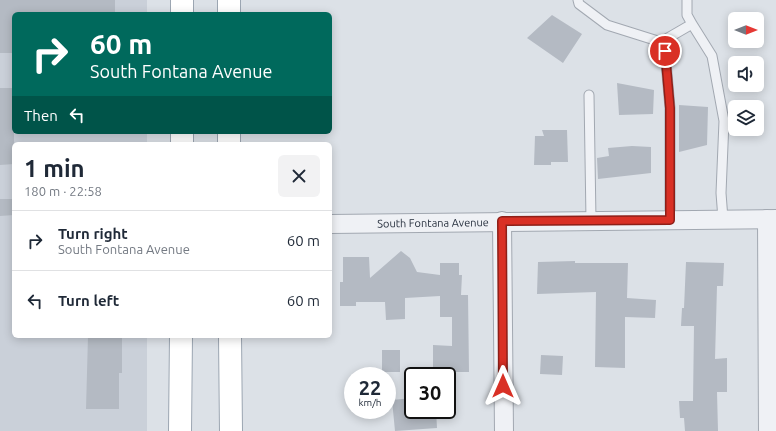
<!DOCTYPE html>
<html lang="en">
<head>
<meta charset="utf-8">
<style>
  :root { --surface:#fff; --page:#f2f2f3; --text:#1f2937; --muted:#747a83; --line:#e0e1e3 }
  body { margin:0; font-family:Ubuntu,sans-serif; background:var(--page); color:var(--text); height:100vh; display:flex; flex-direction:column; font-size:15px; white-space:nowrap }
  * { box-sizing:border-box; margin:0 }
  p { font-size:13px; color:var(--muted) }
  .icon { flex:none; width:22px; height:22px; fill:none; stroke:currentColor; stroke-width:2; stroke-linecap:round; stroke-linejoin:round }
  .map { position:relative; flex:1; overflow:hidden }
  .panel { position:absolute; left:12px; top:142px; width:320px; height:196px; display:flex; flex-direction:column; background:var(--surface); border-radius:6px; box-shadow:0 2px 10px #0003 }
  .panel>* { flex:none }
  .top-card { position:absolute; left:12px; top:12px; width:320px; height:122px; border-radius:6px; box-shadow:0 2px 10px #0003; background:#00695c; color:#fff; overflow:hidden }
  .needle { width:26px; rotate:90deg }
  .tools { position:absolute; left:728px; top:12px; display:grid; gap:8px }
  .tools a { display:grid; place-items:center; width:36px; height:36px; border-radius:6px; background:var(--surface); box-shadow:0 2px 10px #0003; font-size:20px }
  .speed { position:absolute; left:344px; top:367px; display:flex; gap:8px; font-size:20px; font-weight:700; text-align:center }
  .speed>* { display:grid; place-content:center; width:52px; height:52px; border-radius:50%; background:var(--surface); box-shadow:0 2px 10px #0003; line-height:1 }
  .speed small { font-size:10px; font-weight:400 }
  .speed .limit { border:2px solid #111; border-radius:6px; background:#fff; color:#111 }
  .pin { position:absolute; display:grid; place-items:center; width:34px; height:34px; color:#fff; margin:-17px; border:2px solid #fff; border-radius:50%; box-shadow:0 1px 4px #0007 }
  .me { position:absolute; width:44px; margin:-22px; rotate:0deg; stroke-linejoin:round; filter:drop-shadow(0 0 3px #0008) }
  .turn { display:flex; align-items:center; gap:14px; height:84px; padding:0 12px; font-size:18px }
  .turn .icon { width:52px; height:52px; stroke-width:2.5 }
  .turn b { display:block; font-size:28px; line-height:34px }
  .then { display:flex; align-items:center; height:38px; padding:0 12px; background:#0003; gap:8px; font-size:15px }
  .round { display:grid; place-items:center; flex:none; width:42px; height:42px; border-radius:6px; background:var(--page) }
  .overview { display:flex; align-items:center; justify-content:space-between; height:68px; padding:0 12px }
  h1 { font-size:24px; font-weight:600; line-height:30px }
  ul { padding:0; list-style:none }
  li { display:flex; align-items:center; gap:12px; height:60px; padding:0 12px; border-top:1px solid var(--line) }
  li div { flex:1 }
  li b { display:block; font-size:15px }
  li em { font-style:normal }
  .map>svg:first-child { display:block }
  .built { fill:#cad0d9 }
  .building { fill:#b4bac3 }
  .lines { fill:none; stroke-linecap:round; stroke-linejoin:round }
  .lane-casing { stroke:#a2a8b1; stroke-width:11 }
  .street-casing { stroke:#a2a8b1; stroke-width:20 }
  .primary-casing { stroke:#9ca6b2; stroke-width:24 }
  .lane { stroke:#eff1f5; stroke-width:9 }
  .street { stroke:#eff1f5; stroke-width:18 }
  .primary { stroke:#fff; stroke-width:22 }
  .route-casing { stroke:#8d1f18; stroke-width:10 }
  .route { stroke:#d93025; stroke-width:7 }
  .labels { text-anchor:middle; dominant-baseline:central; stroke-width:3; stroke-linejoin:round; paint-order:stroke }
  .street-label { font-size:11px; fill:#262f3d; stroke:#ecf0f4 }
</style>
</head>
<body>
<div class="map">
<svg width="776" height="431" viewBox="0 0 776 431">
  <rect width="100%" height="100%" fill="#dce1e7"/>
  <!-- built -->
  <path class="built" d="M0,0H147V14H14V132H147V144H14V336H147V431H0Z"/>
  <!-- building -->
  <path class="building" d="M0,0H115V14H14V53H0Z
    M552,15L582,34L563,63L527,38Z
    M617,83L654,90L653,114L619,115Z
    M0,88H14V164L0,165Z
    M679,105L708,107L707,145L679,152Z
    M542,130H567L568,162H551V165H534L535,136H544Z
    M632,146L651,147V173L598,179L597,158L609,156L608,148Z
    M0,199H14V215L0,216Z
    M401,251L410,258L417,272L440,275V263H459V275H462L461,295H468L469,372H433V345L452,346V317H440V296L405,298V319L386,320L385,302H356V306H340V282H343V257H369L370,278Z
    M575,261V263H628L627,298L656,300L655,318L625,317V368L595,367L596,292L537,294L538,262Z
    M686,262L724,263L723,286H717L715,359L727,358V392H717L718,431H685L684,418H680L679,401H693L694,326H681L682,308H684Z
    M88,336H122V373H119V409H86Z
    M382,350H400V372H382Z
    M541,355L563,356L562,375L540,374Z
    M413,398V410H436L437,428L395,431L392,400Z"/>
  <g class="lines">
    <!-- lane casing -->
    <g class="lane-casing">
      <path id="lane" d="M578,0L579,4L607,25L661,42
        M687,0V15L692,24
        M589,95L591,220
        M670,220V108L665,51L661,42L692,24L712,56L724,121L721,193L723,219"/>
    </g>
    <!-- street casing -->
    <g class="street-casing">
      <g id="street">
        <path d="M767,219L768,431"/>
        <path d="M502,221L504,431"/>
        <path id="s1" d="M330,224L776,219"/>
      </g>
    </g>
    <!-- primary casing -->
    <g class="primary-casing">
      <path id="primary" d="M182,0V14
        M229,0V14
        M182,132V144
        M229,132V144
        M230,336L231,431
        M180,431L181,336"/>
    </g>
    <!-- lane -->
    <use href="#lane" class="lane"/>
    <!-- street -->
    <use href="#street" class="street"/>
    <!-- primary -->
    <use href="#primary" class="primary"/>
  </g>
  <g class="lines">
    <!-- route casing -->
    <g class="route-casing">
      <path id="route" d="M503,386L502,221L670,220V108L665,51"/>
    </g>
    <!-- route -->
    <use href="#route" class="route"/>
  </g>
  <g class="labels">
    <!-- street labels -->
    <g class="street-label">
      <text stroke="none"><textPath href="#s1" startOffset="103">South Fontana Avenue</textPath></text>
    </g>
  </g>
</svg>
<div class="tools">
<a><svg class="needle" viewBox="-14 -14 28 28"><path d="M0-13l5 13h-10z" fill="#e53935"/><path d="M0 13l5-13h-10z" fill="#747a83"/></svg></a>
<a><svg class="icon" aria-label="sound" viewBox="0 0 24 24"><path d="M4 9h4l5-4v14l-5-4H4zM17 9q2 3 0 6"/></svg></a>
<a><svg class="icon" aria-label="layers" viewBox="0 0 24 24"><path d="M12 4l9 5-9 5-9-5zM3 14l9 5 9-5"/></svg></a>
</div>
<div class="speed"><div>22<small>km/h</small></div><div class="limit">30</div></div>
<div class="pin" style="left:665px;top:51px;background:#d93025"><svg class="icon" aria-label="arrive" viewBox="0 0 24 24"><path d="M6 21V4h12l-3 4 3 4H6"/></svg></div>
<svg class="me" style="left:503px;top:386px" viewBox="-20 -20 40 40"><path d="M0-17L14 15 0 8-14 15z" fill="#d93025" stroke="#fff" stroke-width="4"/></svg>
<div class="top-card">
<div class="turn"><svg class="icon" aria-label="right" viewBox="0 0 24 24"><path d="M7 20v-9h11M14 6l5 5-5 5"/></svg><div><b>60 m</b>South Fontana Avenue</div></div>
<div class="then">Then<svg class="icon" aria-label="left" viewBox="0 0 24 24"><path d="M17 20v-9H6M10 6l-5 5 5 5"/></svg></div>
</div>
<section class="panel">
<div class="overview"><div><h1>1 min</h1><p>180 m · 22:58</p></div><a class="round"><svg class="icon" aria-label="close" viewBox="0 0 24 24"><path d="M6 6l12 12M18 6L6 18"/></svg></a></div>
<ul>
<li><svg class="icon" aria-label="right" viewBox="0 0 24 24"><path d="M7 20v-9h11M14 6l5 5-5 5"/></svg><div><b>Turn right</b><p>South Fontana Avenue</p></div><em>60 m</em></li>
<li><svg class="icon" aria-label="left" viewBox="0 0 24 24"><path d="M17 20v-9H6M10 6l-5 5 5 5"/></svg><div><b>Turn left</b></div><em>60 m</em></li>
</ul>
</section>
</div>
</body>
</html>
